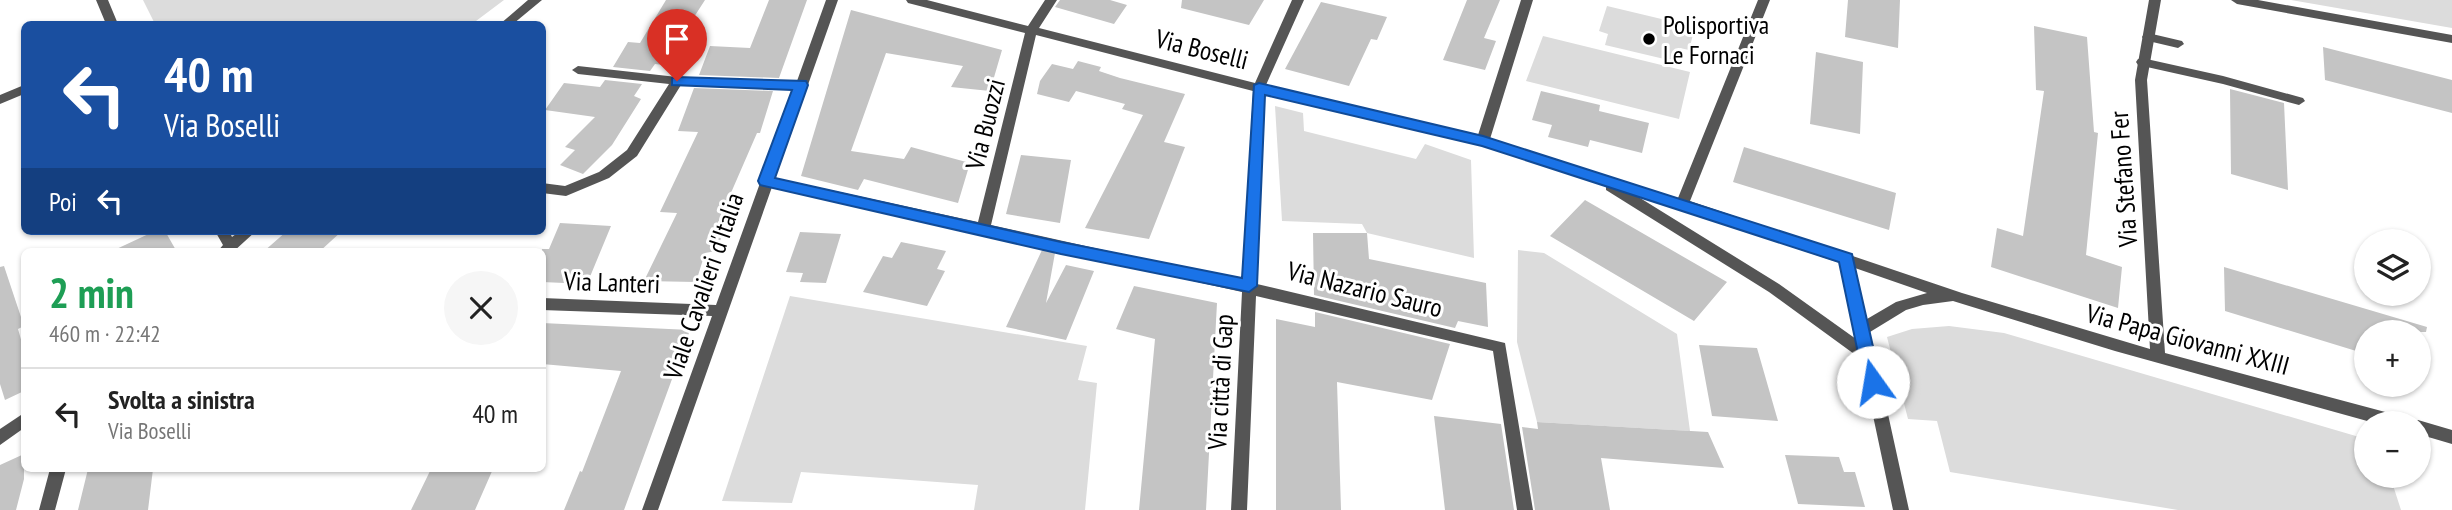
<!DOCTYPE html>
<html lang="it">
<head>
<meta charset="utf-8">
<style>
  :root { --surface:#fff; --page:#f6f6f6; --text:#222; --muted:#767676; --line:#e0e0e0 }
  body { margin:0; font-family:"PT Sans Narrow",sans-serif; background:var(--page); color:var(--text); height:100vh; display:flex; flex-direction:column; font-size:26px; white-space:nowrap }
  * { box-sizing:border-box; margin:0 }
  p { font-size:23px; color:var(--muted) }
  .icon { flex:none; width:38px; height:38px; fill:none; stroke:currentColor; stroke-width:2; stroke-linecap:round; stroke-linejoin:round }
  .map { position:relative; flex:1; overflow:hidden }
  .panel { position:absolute; left:21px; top:248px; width:525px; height:224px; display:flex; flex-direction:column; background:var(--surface); border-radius:10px; box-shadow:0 2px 5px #0004 }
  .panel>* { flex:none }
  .banner { position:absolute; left:21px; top:21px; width:525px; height:214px; border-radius:10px; box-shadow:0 2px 5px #0004; background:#1a4fa0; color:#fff; overflow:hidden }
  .fabs { position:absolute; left:2354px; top:229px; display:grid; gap:14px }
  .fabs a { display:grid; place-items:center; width:77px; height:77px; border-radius:50%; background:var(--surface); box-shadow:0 2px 5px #0004; font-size:35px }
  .pin { position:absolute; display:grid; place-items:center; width:60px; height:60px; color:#fff; margin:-72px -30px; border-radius:50% 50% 50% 0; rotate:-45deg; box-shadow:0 0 7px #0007 }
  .pin .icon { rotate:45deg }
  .me { position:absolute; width:77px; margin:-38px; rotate:347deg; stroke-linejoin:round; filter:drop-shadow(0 0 5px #0008) }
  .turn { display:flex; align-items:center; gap:24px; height:147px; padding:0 28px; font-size:32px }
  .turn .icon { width:91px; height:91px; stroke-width:2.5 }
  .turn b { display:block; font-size:49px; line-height:60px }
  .then { display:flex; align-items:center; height:66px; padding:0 28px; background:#0003; gap:14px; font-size:26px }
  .round { display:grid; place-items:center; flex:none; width:74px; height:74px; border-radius:37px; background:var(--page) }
  .headline { display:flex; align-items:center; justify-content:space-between; height:119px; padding:0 28px }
  h1 { font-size:42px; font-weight:700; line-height:52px; color:#1e9e55 }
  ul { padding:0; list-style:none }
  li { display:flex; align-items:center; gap:21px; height:91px; padding:0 28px; border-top:2px solid var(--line) }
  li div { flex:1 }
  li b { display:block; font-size:26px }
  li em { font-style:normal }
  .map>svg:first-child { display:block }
  .green { fill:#dcdcdc }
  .building { fill:#c4c4c4 }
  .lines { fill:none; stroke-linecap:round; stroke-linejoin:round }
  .service { fill:#555; fill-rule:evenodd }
  .minor { fill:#555; fill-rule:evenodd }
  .route { fill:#1a73e8; stroke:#114b97; stroke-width:2 }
  .poi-dot { fill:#000; stroke:#fff; stroke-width:2.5 }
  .labels { text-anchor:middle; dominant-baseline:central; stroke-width:6; stroke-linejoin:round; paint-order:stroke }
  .poi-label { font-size:26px; fill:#000; stroke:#fff; text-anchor:start }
  .street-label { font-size:26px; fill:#000; stroke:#fff }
</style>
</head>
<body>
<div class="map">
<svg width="2452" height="510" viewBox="0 0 2452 510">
  <rect width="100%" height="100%" fill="#fff"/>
  <!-- green -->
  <path class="green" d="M143,0H504L472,24H155Z
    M2291,0H2452V28Z
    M1607,6L1695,27L1689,50L1680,48L1677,62L1605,45L1608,34L1599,31Z
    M1543,36L1690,72L1679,119L1526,81Z
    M1275,106L1303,113L1304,131L1416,159L1425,144L1471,160L1474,258L1367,233L1362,224L1282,221Z
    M1518,250L1544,253L1677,334L1690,431L1537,422L1517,342Z
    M790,296L1087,346L1078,380L1097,383L1085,510H974L978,485L801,472L792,503L722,501Z
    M1949,326L2004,333L2366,439V476H2390L2401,510H2178L1950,472L1937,421L1908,419L1887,337L1912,329Z"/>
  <!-- building -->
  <path class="building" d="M666,0H705L663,65L655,64L650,71L613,67L628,42L640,43Z
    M769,0H807L779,78L699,75L710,46L750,48Z
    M1060,0H1110L1127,5L1114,24L1055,7Z
    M1182,0H1264L1249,25L1181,8Z
    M1467,0H1500L1484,38L1496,41L1485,70L1443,60Z
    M1848,0H1900L1898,48L1845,37Z
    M1321,2L1387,17L1377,40L1371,39L1349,86L1285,69Z
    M851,10L1002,50L990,91L951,87L963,66L886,53L851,151L904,159L911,147L970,163L958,203L864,179L858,190L801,176Z
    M2034,26L2087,37L2094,132L2098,133L2086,255L2122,267L2118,308L1991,267L1997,228L2023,236L2044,91L2036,90Z
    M2323,47L2452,80V113L2325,80Z
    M1816,52L1863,62L1860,134L1810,124Z
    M1078,61L1101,67L1099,71L1120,78L1185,94L1164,142L1185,147L1149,239L1085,228L1143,115L1122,109L1125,104L1076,91L1069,102L1037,94L1040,81L1052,64L1073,69Z
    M605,80L642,84L634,96L641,99L612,145L583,174L560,165L575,150L565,147L595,117L545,110L564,83L600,87Z
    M694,88L773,91L760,133H757L717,225L726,226L716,251L705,253L696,282L644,281L677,213L660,212L698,132L678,131Z
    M2230,89L2284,103L2288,190L2231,174Z
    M1541,91L1600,105L1599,111L1649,123L1642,153L1590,140L1588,147L1548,137L1552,125L1532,120Z
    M1744,147L1896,193L1889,230L1733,182Z
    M1021,155L1071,160L1060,223L1006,214Z
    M1585,200L1727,282L1694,321L1550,236Z
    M560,223L611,226L587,284L542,282V249H549Z
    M155,231H165L177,252H110Z
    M287,231H342L319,252H263Z
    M800,232L841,234L826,283L800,282L803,273L786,272Z
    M1313,233H1367L1369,259L1486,283L1488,327L1458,321L1455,328L1314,295Z
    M901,242L946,251L937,269L945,271L927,306L863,292L883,256L892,258Z
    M1042,250L1055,253L1046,303L1066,265L1094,271L1066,340L1006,327Z
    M4,266L24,326L18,329L24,350V391L5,400L0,384V267Z
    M2224,267L2427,327L2426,332H2366V354L2225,311Z
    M1134,286L1217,303L1206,510H1139L1155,339L1116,329Z
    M1315,312L1450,344L1432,400L1337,382L1341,510H1276V319L1315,327Z
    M542,323L690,330L624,510H564L580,471L582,472L621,371L542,364Z
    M1699,345L1757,348L1778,421L1712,416Z
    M1434,416L1501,424L1514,510H1445Z
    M1537,422L1708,432L1724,468L1601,458L1610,510H1535L1522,427L1538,429Z
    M24,454V479L16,510H0V465Z
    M1785,455L1839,457L1844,472H1855L1865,507L1798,504Z
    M88,469H153L148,510H78Z
    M431,469H493L475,510H411Z"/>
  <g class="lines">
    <!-- service -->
    <path class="service" d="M2148,33L2182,41L2184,44L2178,48L2144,40L2142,37L2144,34Z
      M2142,58L2223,76L2303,98L2305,101L2299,105L2223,84L2138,65L2136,62L2138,59Z"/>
    <!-- minor -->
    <path class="minor" d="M96,0H108L118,24H106Z
      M528,0H542L513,24H500Z
      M826,0H838L775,178L978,222L1025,33L908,3L906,0H927L1028,26L1045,0H1057L1039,28L1255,83L1292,0H1304L1266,85L1478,135L1521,0H1533L1490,139L1678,198L1758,0H1770L1690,201L1962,293L2150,349L2135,80L2149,0H2161L2147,80L2165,353L2404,417L2409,419L2411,424H2378L2115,351L1953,301L1923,305L1906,310L1870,332L1909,510H1893L1861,359L1769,292L1606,190V185L1482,145L1265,94L1257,284L1505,343L1533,510H1517L1493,351L1256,296L1247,510H1231L1242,292L772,187L658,510H642L712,316L542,310V298L716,305L794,89L681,85L637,156L609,178L566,196L542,193V183L565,186L599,172L627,150L669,84L578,74L572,70L578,66L677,77L797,81ZM1036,35L1253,91L1243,281L991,225ZM1632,193L1840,263L1856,339L1779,284ZM1855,268L1927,293L1896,302L1867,319Z
      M2231,0H2258L2452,35V43L2237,4Z
      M24,85V94L0,104V95Z
      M215,231H229L232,237L240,231H256L233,252H217L223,245Z
      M24,413V428L0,445V429Z
      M2418,420L2452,430V444L2418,434V424H2412Z
      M50,469H66L55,510H39Z"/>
  </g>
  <!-- route -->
  <path class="route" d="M677,77L806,81L808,85L775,178L1061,242L1242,278L1254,85L1259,83L1483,136L1852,254L1881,382L1879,387H1867L1864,382L1839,262L1482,146L1265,95L1257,286L1249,292L1061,254L760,185L758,181L792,90L672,85V78Z"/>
  <!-- markers -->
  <circle class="poi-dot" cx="1649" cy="39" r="7"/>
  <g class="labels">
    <!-- poi labels -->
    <g class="poi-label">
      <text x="1663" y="24">Polisportiva<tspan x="1663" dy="30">Le Fornaci</tspan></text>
    </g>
    <!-- street labels -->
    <g class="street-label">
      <text transform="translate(1202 49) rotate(14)">Via Boselli</text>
      <text transform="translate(985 124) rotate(-76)">Via Buozzi</text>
      <text transform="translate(2123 179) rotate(-94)">Via Stefano Fer</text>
      <text transform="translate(612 282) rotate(2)">Via Lanteri</text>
      <text transform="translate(703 286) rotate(-71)">Viale Cavalieri d'Italia</text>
      <text transform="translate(1365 289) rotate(14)">Via Nazario Sauro</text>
      <text transform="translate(2188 339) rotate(15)">Via Papa Giovanni XXIII</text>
      <text transform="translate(1220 382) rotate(-87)">Via città di Gap</text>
    </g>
  </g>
</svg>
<div class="fabs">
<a><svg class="icon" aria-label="layers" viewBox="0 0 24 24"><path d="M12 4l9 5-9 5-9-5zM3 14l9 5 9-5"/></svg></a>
<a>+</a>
<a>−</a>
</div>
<div class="pin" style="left:677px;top:81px;background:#d93025"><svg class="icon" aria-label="arrive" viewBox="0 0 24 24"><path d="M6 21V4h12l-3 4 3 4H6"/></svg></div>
<svg class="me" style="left:1873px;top:382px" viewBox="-20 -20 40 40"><circle r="19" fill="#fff"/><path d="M0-13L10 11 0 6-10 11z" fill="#1a73e8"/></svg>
<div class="banner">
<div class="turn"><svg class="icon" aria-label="left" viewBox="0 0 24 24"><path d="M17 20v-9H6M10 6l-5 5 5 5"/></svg><div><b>40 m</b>Via Boselli</div></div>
<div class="then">Poi<svg class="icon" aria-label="left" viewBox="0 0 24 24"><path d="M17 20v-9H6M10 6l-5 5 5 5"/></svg></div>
</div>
<section class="panel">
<div class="headline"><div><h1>2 min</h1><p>460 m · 22:42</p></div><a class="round"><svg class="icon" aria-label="close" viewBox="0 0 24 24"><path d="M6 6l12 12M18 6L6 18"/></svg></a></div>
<ul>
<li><svg class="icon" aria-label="left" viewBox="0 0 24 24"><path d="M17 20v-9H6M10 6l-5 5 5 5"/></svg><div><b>Svolta a sinistra</b><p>Via Boselli</p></div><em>40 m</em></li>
</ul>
</section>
</div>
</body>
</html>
